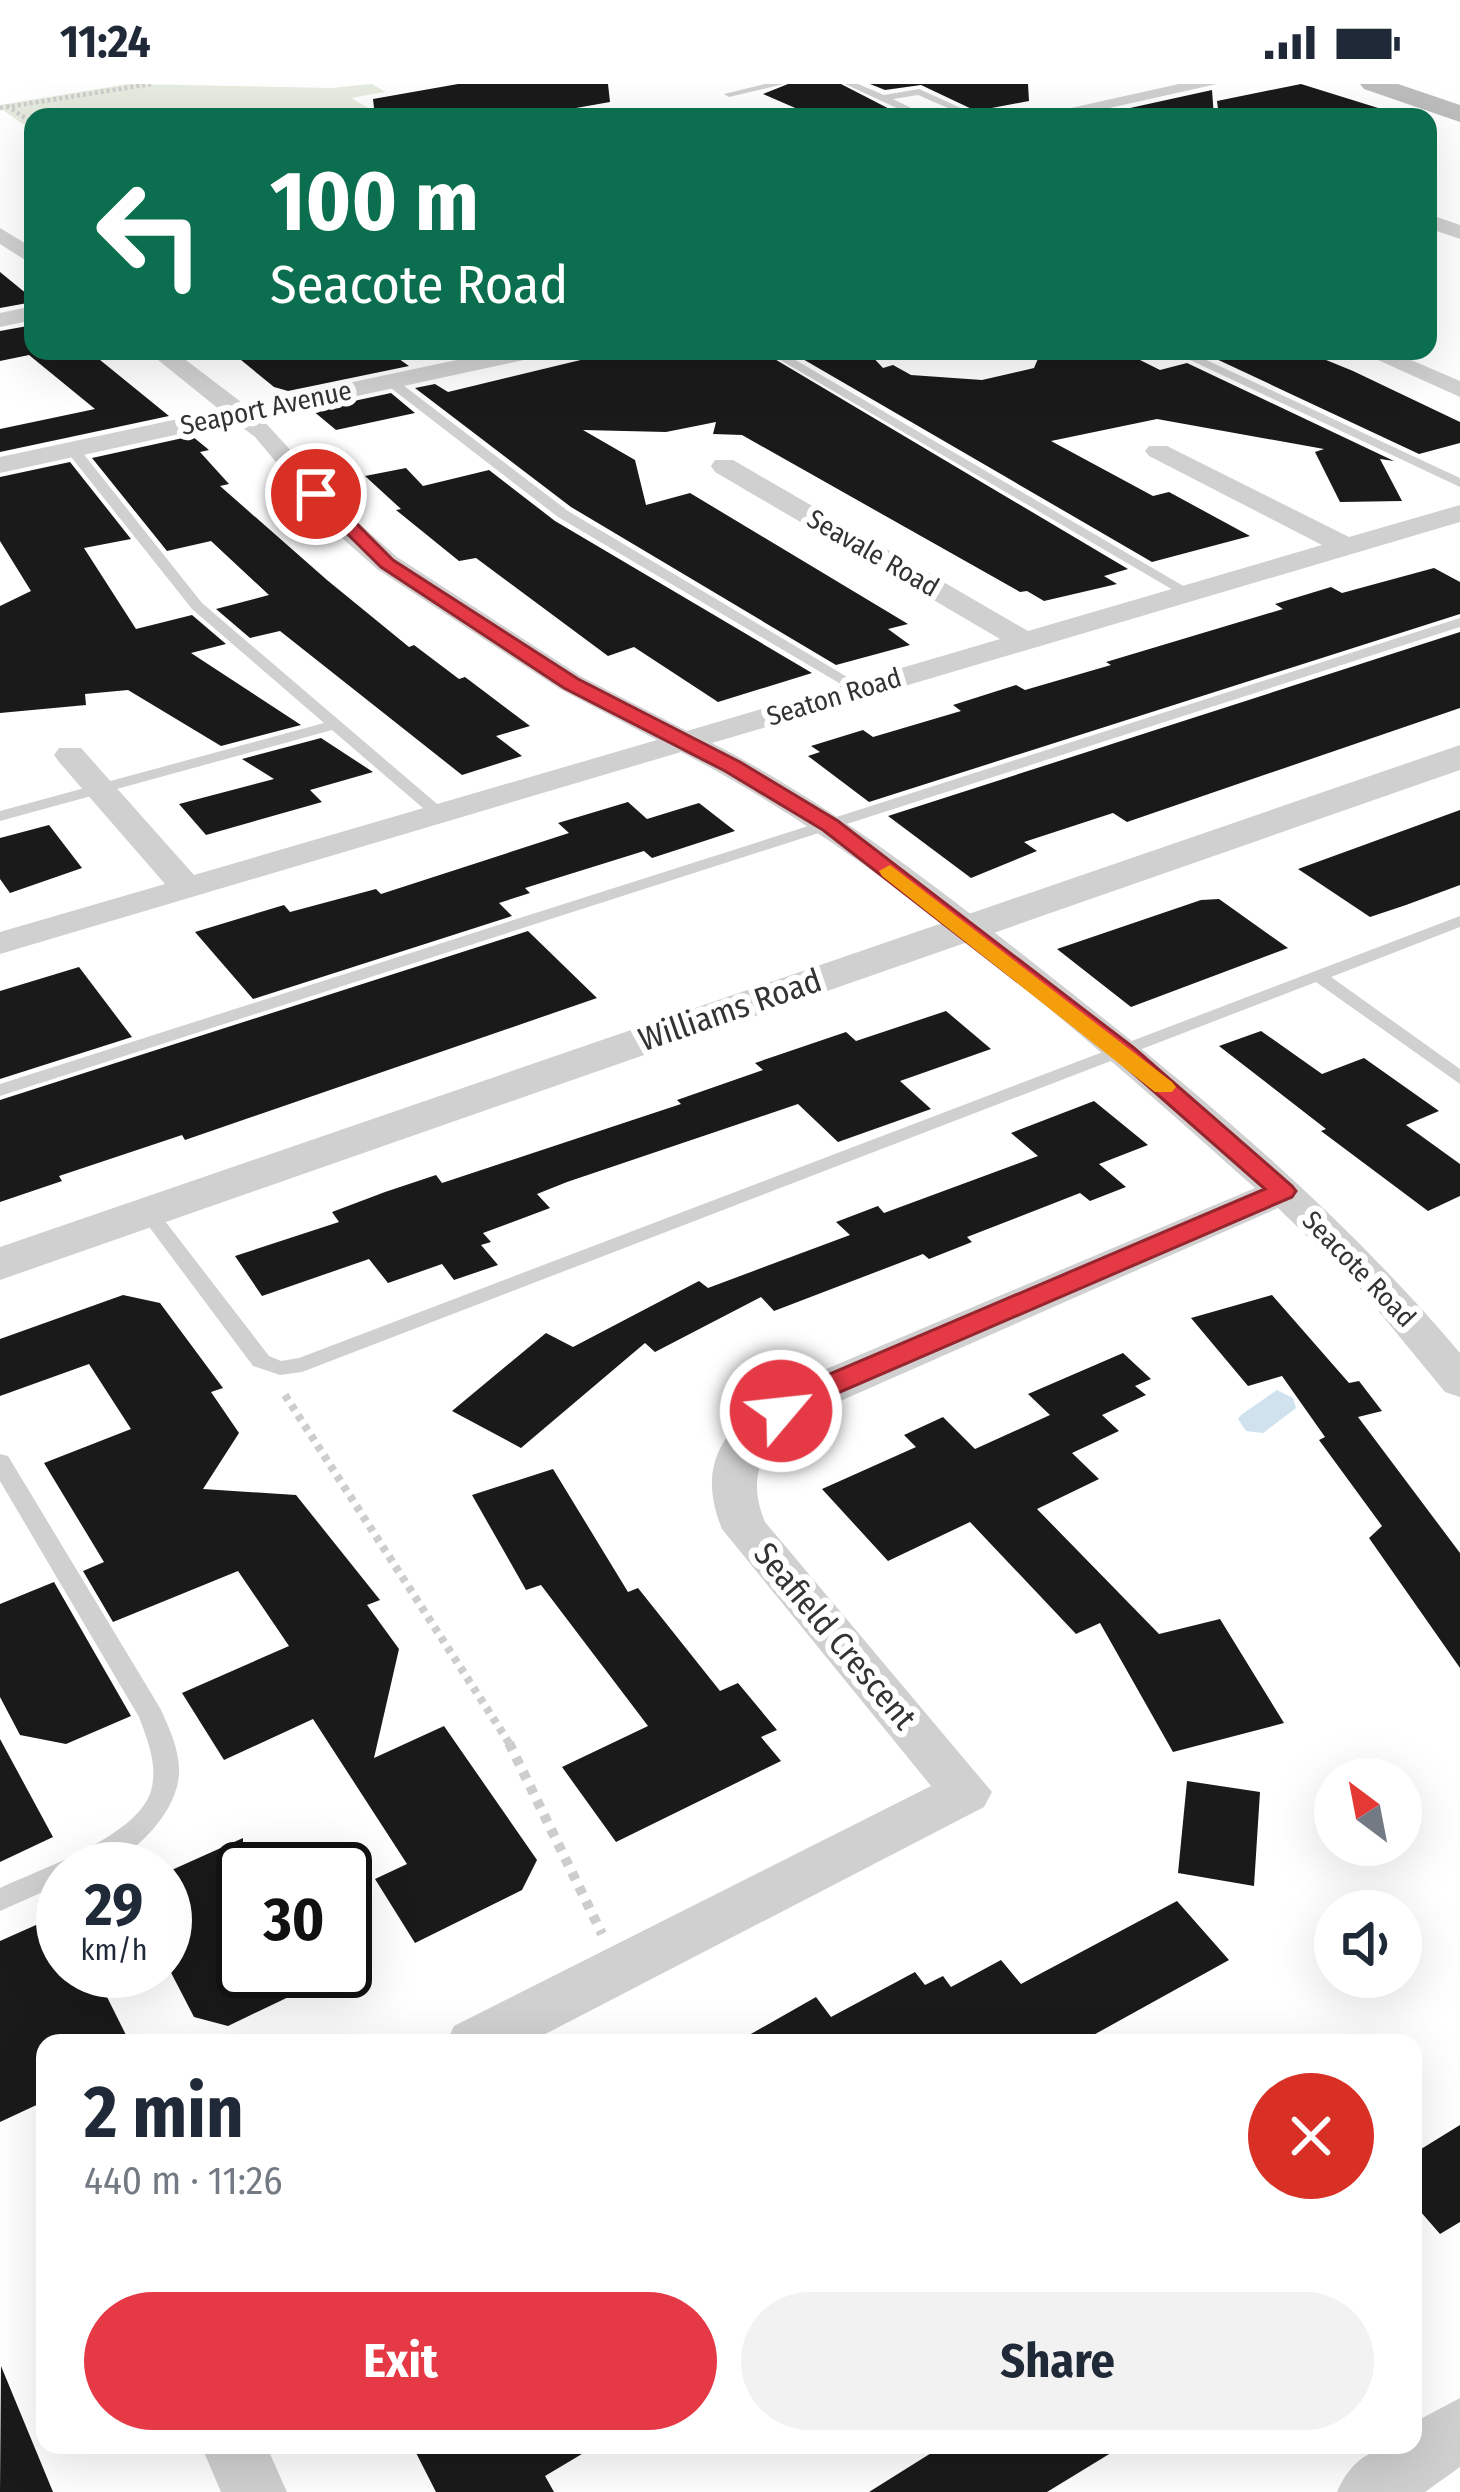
<!DOCTYPE html>
<html lang="en">
<head>
<meta charset="utf-8">
<style>
  :root { --surface:#fff; --page:#f2f2f3; --text:#1f2937; --muted:#747a83; --accent:#e63946 }
  body { margin:0; font-family:"Fira Sans Condensed",sans-serif; background:var(--page); color:var(--text); height:100vh; display:flex; flex-direction:column; font-size:45px; white-space:nowrap }
  * { box-sizing:border-box; margin:0 }
  p { font-size:39px; color:var(--muted) }
  .icon { flex:none; width:66px; height:66px; fill:none; stroke:currentColor; stroke-width:2; stroke-linecap:round; stroke-linejoin:round }
  .map { position:relative; flex:1; overflow:hidden }
  .panel { position:absolute; left:36px; top:1950px; width:1386px; height:420px; display:flex; flex-direction:column; background:var(--surface); border-radius:24px; box-shadow:0 12px 48px #0002 }
  .panel>* { flex:none }
  .banner { position:absolute; left:24px; top:24px; width:1413px; height:252px; border-radius:24px; box-shadow:0 12px 48px #0002; background:#0b6e4f; color:#fff; overflow:hidden }
  .needle { width:78px; rotate:328deg }
  .tools { position:absolute; left:1314px; top:1674px; display:grid; gap:24px }
  .tools a { display:grid; place-items:center; width:108px; height:108px; border-radius:50%; background:var(--surface); box-shadow:0 12px 48px #0002; font-size:60px }
  .speed { position:absolute; left:36px; top:1758px; display:flex; gap:24px; font-size:60px; font-weight:700; text-align:center }
  .speed>* { display:grid; place-content:center; width:156px; height:156px; border-radius:50%; background:var(--surface); box-shadow:0 12px 48px #0002; line-height:1 }
  .speed small { font-size:30px; font-weight:400 }
  .speed .limit { border:6px solid #111; border-radius:18px; background:#fff; color:#111 }
  .pin { position:absolute; display:grid; place-items:center; width:102px; height:102px; color:#fff; margin:-51px; border:6px solid #fff; border-radius:50%; box-shadow:0 3px 12px #0007 }
  .me { position:absolute; width:132px; margin:-66px; rotate:62deg; stroke-linejoin:round; filter:drop-shadow(0 0 9px #0008) }
  .turn { display:flex; align-items:center; gap:42px; height:252px; padding:0 48px; font-size:54px }
  .turn .icon { width:156px; height:156px; stroke-width:2.5 }
  .turn b { display:block; font-size:84px; line-height:102px }
  .round { display:grid; place-items:center; flex:none; width:126px; height:126px; border-radius:63px; background:var(--page) }
  .headline { display:flex; align-items:center; justify-content:space-between; height:204px; padding:0 48px }
  h1 { font-size:72px; font-weight:700; line-height:90px }
  .button { display:flex; gap:24px; margin-top:auto; padding:24px 48px }
  .button a { flex:1; height:138px; border-radius:72px; background:var(--accent); color:#fff; font-size:48px; font-weight:700; line-height:138px; text-align:center }
  .button a+a { background:var(--page); color:var(--text) }
  .status { display:flex; justify-content:space-between; align-items:center; height:84px; padding:0 60px; background:var(--surface); direction:ltr }
  .status svg { height:33px; fill:currentColor }
  .map>svg:first-child { display:block }
  .green { fill:#e6ecdf }
  .water { fill:#cfe2ee }
  .building { fill:#1a1a1a }
  .lines { fill:none; stroke-linecap:round; stroke-linejoin:round }
  .path-far2 { stroke:#cdcdcd; stroke-width:4.5; stroke-dasharray:3 3; stroke-linecap:butt }
  .path-far1 { stroke:#cdcdcd; stroke-width:8; stroke-dasharray:6 6; stroke-linecap:butt }
  .path { stroke:#cdcdcd; stroke-width:10; stroke-dasharray:8 8; stroke-linecap:butt }
  .service { fill:#d0d0d0; fill-rule:evenodd }
  .minor { fill:#d0d0d0; fill-rule:evenodd }
  .tertiary { fill:#d0d0d0; fill-rule:evenodd }
  .secondary { fill:#bdbdbd; fill-rule:evenodd }
  .route { fill:#e63946; stroke:#96252e; stroke-width:3 }
  .slow { fill:#f59e0b }
  .labels { text-anchor:middle; dominant-baseline:central; stroke-width:12; stroke-linejoin:round; paint-order:stroke }
  .far-street-label { font-size:27px; fill:#333; stroke:#fff }
  .street-label { font-size:33px; fill:#333; stroke:#fff }
</style>
</head>
<body>
<div class="status"><b>11:24</b><svg viewBox="0 0 49 12"><path d="M0 12V9h3v3zM5 12V6h3v6zM10 12V3h3v9zM15 12V0h3v12zM26 1h20v11H26zM47 4h2v5h-2z"/></svg></div>
<div class="map">
<svg width="1460" height="2408" viewBox="0 0 1460 2408">
  <rect width="100%" height="100%" fill="#fff"/>
  <!-- green -->
  <path class="green" d="M128,0L331,4L372,0L385,8L351,14L384,33H33V47L0,24V21Z"/>
  <!-- water -->
  <path class="water" d="M1277,1306L1293,1314L1296,1324L1263,1349L1246,1347L1238,1335L1241,1331Z"/>
  <!-- building -->
  <path class="building" d="M458,0H608L610,18L525,33H375L373,15Z
    M788,0H841L905,33H816L763,10Z
    M870,0H1028L1029,17L976,27L921,1L885,6Z
    M1301,0L1391,28L1390,33H1219L1217,17Z
    M1212,6L1214,33H1152L1130,24Z
    M0,188L33,215V218L0,224Z
    M33,241V267H89L169,332L0,368V345L95,325L29,271L0,277V247Z
    M230,267H388L409,282L288,307L274,303Z
    M618,267H761L1128,485L1104,492L1117,500L1044,517L1027,507L1020,508L742,351L713,350L716,338L666,348L583,346L635,376L646,421L690,409L908,540L888,545L910,561L836,581L571,423L415,304L435,300L448,308Z
    M789,267H867L883,284L893,281L911,291L982,296L1034,284L1040,270L1050,267H1122L1160,286L1187,279L1394,377L1380,375L1402,417L1340,418L1315,368L1324,365L1157,335L1051,357L1153,412L1169,408L1250,452L1152,478Z
    M1245,267H1304L1353,287L1460,338V359L1419,370L1212,273Z
    M391,309L415,329L336,346L312,326Z
    M192,352L209,366L200,368L229,400L220,402L327,496L409,563L414,561L459,595L465,593L530,642L496,652L522,672L462,691L280,547L250,554L216,525L269,511L211,457L167,467L92,374Z
    M70,378L131,455L84,464L136,545L192,531L226,560L191,569L301,641L221,662L128,606L85,610L86,621L0,629V522L31,507L0,457V393Z
    M406,384L423,402L489,386L555,437L812,589L718,618L634,563L608,572L476,474L459,477L396,426L401,425L365,392Z
    M1434,484L1460,498V530L869,718L808,672L820,668L811,662L863,646L873,653L961,627L953,621L1016,601L1025,606L1111,581L1106,578L1283,525L1275,520L1331,503L1342,509Z
    M1460,548V624L1127,738L1113,729L1024,758L1037,767L971,794L888,732Z
    M321,654L373,688L310,706L322,718L206,751L179,720L274,695L242,675Z
    M628,718L647,735L699,719L735,747L652,774L644,767L525,804L530,809L499,819L512,832L253,915L195,848L284,821L290,828L376,805L381,810L569,749L558,739Z
    M1460,726V801L1406,821L1370,833L1298,785Z
    M49,741L82,784L10,809L0,795V754Z
    M1219,815L1288,864L1131,923L1057,865L1201,816Z
    M528,847L597,914L185,1056L182,1051L59,1092L62,1097L0,1118V1016Z
    M79,883L132,953L0,995V907Z
    M946,927L991,965L900,997L931,1025L838,1058L798,1020L567,1098L537,1110L550,1124L483,1149L491,1158L481,1161L498,1181L454,1196L442,1180L388,1199L369,1175L262,1212L235,1172L339,1138L332,1128L385,1108L436,1091L442,1099L681,1020L677,1016L763,986L755,979L846,948L856,957Z
    M1261,947L1322,990L1364,974L1439,1027L1406,1041L1460,1080V1112L1428,1127L1321,1047L1326,1045L1219,962Z
    M1094,1017L1148,1061L1099,1080L1126,1103L1090,1117L1080,1109L967,1153L972,1158L929,1175L923,1170L774,1227L761,1213L655,1268L645,1259L521,1364L452,1327L546,1249L573,1263L699,1197L708,1204L850,1151L836,1138L878,1122L884,1129L1038,1072L1011,1049Z
    M123,1211L160,1219L223,1304L211,1308L239,1349L203,1405L296,1411L380,1516L367,1521L399,1565L374,1674L444,1642L537,1776L522,1806L415,1859L375,1795L407,1780L313,1635L224,1676L182,1609L289,1562L238,1487L113,1538L83,1487L104,1478L44,1379L131,1345L89,1280L0,1312V1255Z
    M1272,1211L1349,1299L1359,1297L1382,1327L1358,1333L1460,1469V1584L1369,1454L1382,1442L1319,1356L1325,1353L1282,1292L1248,1302L1191,1234Z
    M1123,1269L1151,1295L1135,1302L1146,1311L1102,1331L1119,1347L1072,1369L1099,1395L1037,1425L1159,1550L1220,1535L1284,1639L1173,1668L1100,1539L1076,1550L970,1438L888,1477L822,1405L916,1363L904,1351L943,1333L975,1365L1050,1331L1028,1310Z
    M553,1385L628,1508L638,1504L720,1607L738,1599L777,1646L761,1653L781,1677L616,1758L562,1683L648,1642L541,1501L526,1506L472,1411Z
    M54,1498L131,1632L66,1660L20,1651L0,1613V1520Z
    M0,1655L53,1753L0,1778Z
    M1187,1697L1260,1708L1254,1802L1178,1789Z
    M243,1754V1887H343L228,1942L194,1933L165,1877V1789Z
    M1177,1817L1229,1876L1079,1959H735L816,1913L831,1933L915,1888L925,1901L943,1892L951,1903L1001,1876L1021,1900Z
    M63,1829V1887H94L130,1959H45V2017L0,2038V1857Z
    M1460,2041V2138L1440,2150L1413,2119V2070Z
    M1,2282L53,2408H0Z
    M412,2361H597L545,2392L554,2408H436Z
    M944,2361H1124L1047,2408H869Z"/>
  <g class="lines">
    <!-- path-far2 -->
    <path class="path-far2" d="M7,22L33,39
      M0,24L151,0"/>
    <!-- path-far1 -->
    <path class="path-far1" d="M285,1311L511,1662"/>
    <!-- path -->
    <path class="path" d="M509,1659L602,1850"/>
    <!-- service -->
    <path class="service" d="M765,0H784L729,13L724,10Z
      M845,0H858L884,11L919,5L972,29L964,31L918,11L893,15L929,33H916Z
      M765,267H780L1192,507L1180,510Z
      M1171,267H1187L1460,394V403Z
      M387,295H395L568,427L869,606L856,609L558,433L387,301Z
      M73,362L78,363L202,519L443,725V731H431L332,646L0,737V727L324,639L192,525L68,369V363Z
      M1460,534V543L0,1012V1000Z
      M1460,832V843L1331,893L1460,985V1000L1316,898L302,1288L280,1291L253,1282L138,1128L141,1124H155L269,1272L281,1277L299,1274Z
      M0,1370L8,1372L160,1624C169,1643 179,1665 179,1686C180,1727 131,1778 91,1785C83,1787 72,1785 63,1785V1799L0,1827V1804C40,1785 137,1753 151,1707C158,1681 148,1657 139,1633L0,1397Z"/>
    <!-- minor -->
    <path class="minor" d="M1179,0H1217L1069,33H1030Z
      M1428,130L1460,141V155L1428,144Z
      M0,144L33,164V181L0,160Z
      M33,222V236L0,243V229Z
      M147,267H174L245,321L499,267H545L533,274L260,333L353,434L397,473L582,593L687,647L1000,555L715,388L711,382L715,376H733L1028,547L1322,461L1149,372L1145,367L1149,362H1167L1349,453L1460,421V438L712,659C829,719 933,800 1036,881C1188,1000 1336,1122 1460,1269V1313L1445,1308L1357,1201L1278,1124L804,1333C764,1362 745,1389 765,1438L992,1708L984,1723L528,1959H446L454,1942L931,1702L722,1445C692,1371 733,1336 793,1299L1255,1104C1082,950 887,775 681,668L0,870V848L165,800L59,678L54,671L59,664H81L194,791L657,656L560,605L377,485L333,446L255,353L235,338L0,389V373L220,326Z
      M1358,267H1390L1460,297V313Z
      M1460,2314V2383L1425,2408H1337C1352,2373 1376,2361 1413,2361V2339Z
      M201,2361H266L287,2408H221Z"/>
    <!-- tertiary -->
    <path class="tertiary" d="M1460,661V686L0,1196V1163Z"/>
    <!-- secondary -->
    <path class="secondary" d="M1360,0H1398L1460,21V38L1364,5Z"/>
  </g>
  <!-- route -->
  <path class="route" d="M310,406H323L393,476L578,595L740,678L838,737L1134,964L1292,1102L1296,1107L1292,1113L819,1317L791,1334H771L766,1327L799,1303L1265,1105L1116,974L823,746L725,687L564,604L381,483L310,413Z"/>
  <!-- slow -->
  <path class="slow" d="M890,781L1172,998L1176,1003L1172,1008H1155L882,792L879,787Z"/>
  <g class="labels">
    <!-- far-street labels -->
    <g class="far-street-label">
      <text transform="translate(266 324) rotate(-12)">Seaport Avenue</text>
      <text transform="translate(873 469) rotate(30)">Seavale Road</text>
      <text transform="translate(834 613) rotate(-17)">Seaton Road</text>
      <text transform="translate(1359 1185) rotate(46)">Seacote Road</text>
    </g>
    <!-- street labels -->
    <g class="street-label">
      <text transform="translate(730 926) rotate(-19)">Williams Road</text>
      <text transform="translate(835 1552) rotate(50)">Seafield Crescent</text>
    </g>
  </g>
</svg>
<div class="tools">
<a><svg class="needle" viewBox="-14 -14 28 28"><path d="M0-13l5 13h-10z" fill="#e53935"/><path d="M0 13l5-13h-10z" fill="#747a83"/></svg></a>
<a><svg class="icon" aria-label="sound" viewBox="0 0 24 24"><path d="M4 9h4l5-4v14l-5-4H4zM17 9q2 3 0 6"/></svg></a>
</div>
<div class="speed"><div>29<small>km/h</small></div><div class="limit">30</div></div>
<div class="pin" style="left:316px;top:410px;background:#d93025"><svg class="icon" aria-label="arrive" viewBox="0 0 24 24"><path d="M6 21V4h12l-3 4 3 4H6"/></svg></div>
<svg class="me" style="left:781px;top:1327px" viewBox="-20 -20 40 40"><circle r="17" fill="#e63946" stroke="#fff" stroke-width="3"/><path d="M0-11L8 9 0 5-8 9z" fill="#fff"/></svg>
<div class="banner">
<div class="turn"><svg class="icon" aria-label="left" viewBox="0 0 24 24"><path d="M17 20v-9H6M10 6l-5 5 5 5"/></svg><div><b>100 m</b>Seacote Road</div></div>
</div>
<section class="panel">
<div class="headline"><div><h1>2 min</h1><p>440 m · 11:26</p></div><a class="round" style="background:#d93025;color:#fff"><svg class="icon" aria-label="close" viewBox="0 0 24 24"><path d="M6 6l12 12M18 6L6 18"/></svg></a></div>
<div class="button"><a>Exit</a><a>Share</a></div>
</section>
</div>
</body>
</html>
